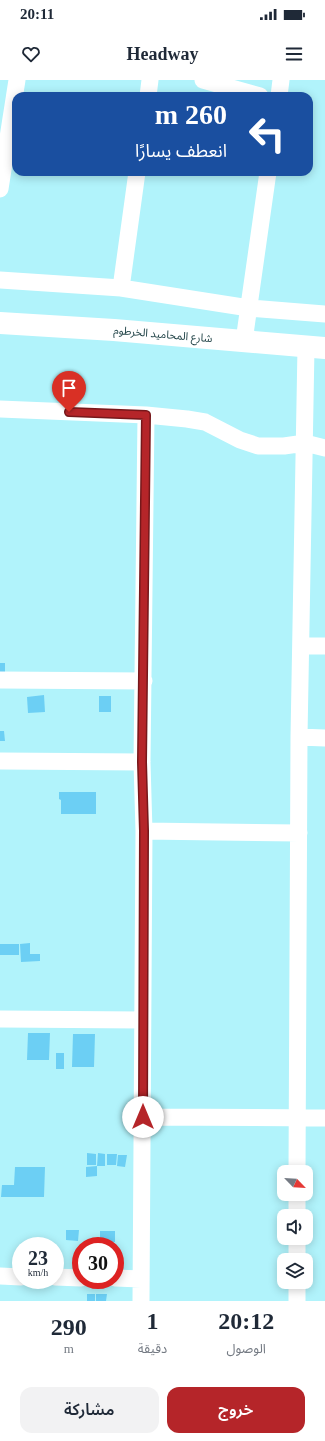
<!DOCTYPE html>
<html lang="ar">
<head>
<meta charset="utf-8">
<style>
  :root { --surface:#fff; --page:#f2f2f3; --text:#1f2937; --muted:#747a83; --accent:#b52529 }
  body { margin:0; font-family:"Times New Roman","Noto Sans Arabic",serif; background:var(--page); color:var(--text); direction:rtl; height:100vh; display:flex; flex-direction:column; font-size:15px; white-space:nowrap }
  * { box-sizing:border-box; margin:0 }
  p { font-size:13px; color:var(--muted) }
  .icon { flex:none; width:22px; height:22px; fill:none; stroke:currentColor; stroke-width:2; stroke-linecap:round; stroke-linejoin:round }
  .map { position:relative; height:1221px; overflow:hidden; direction:ltr }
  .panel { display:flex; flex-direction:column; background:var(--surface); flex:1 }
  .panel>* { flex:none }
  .banner { position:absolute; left:12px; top:12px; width:301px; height:84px; border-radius:12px; box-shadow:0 2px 10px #0003; direction:rtl; background:#1a4fa0; color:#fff; overflow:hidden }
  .needle { width:26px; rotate:115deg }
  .tools { position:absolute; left:277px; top:1085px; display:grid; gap:8px }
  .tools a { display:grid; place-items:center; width:36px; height:36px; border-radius:8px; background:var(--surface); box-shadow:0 2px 10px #0003; font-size:20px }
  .speed { position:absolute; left:12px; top:1157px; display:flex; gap:8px; font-size:20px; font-weight:700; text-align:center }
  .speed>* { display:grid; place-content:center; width:52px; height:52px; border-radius:50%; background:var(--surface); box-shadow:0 2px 10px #0003; line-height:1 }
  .speed small { font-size:10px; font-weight:400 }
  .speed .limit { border:6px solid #d22; background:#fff; color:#111 }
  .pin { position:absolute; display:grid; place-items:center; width:34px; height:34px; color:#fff; margin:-41px -17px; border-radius:50% 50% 50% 0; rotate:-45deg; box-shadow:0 0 4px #0007 }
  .pin .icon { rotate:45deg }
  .me { position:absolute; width:44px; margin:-22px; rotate:0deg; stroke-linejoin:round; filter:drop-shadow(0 0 3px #0008) }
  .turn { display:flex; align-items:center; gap:14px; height:84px; padding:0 20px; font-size:18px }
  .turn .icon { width:52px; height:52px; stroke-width:2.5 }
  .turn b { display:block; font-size:28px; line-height:34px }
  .eta { display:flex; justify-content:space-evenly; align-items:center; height:68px; text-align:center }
  .eta b { font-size:24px; font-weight:600; line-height:28px }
  .action { display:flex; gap:8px; margin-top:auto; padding:8px 20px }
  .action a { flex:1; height:46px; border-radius:12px; background:var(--accent); color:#fff; font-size:16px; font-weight:600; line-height:46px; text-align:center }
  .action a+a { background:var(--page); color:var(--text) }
  .status { display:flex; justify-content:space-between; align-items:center; height:28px; padding:0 20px; background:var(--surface); direction:ltr }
  .status svg { height:11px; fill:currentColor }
  header { display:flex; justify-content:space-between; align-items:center; height:52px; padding:0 20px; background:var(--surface); font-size:18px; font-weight:600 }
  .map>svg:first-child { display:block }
  .building { fill:#6ccff4 }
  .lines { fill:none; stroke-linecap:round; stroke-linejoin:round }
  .street { stroke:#fff; stroke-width:17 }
  .secondary { stroke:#fff; stroke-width:22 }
  .route-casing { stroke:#76181b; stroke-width:10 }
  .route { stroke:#b52529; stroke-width:7 }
  .labels { text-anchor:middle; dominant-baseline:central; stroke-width:4; stroke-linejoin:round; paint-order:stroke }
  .street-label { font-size:11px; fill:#173b3f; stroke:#fff }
</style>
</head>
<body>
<div class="status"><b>20:11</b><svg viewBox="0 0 49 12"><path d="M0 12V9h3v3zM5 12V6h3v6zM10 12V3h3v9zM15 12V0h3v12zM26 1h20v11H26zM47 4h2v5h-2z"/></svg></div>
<header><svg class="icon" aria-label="menu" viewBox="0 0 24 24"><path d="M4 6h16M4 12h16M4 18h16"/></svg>Headway<svg class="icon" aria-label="heart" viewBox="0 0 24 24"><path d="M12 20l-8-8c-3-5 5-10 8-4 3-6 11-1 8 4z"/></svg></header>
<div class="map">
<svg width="325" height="1221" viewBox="0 0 325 1221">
  <rect width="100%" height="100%" fill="#b1f3fb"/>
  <!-- building -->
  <path class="building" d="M0,583H5V595H0Z
    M44,615L45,632L28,633L27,617Z
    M99,616H111V632H99Z
    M0,651H4L5,661H0Z
    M59,712H96V734H61V720L59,719Z
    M30,863V874H40V881L21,882L20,864Z
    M0,864H19V875H0Z
    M28,953H50L49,980H27Z
    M73,954H95L94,987H72Z
    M56,973H64V989H56Z
    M87,1073L96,1074V1085H87Z
    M98,1073L105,1074V1086H97Z
    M107,1074H117L116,1085H107Z
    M118,1075H127L125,1087L117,1086Z
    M97,1086V1096L86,1097V1087Z
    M15,1087H45L44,1117H1L2,1105H14Z
    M66,1150H79L78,1161L66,1160Z
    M100,1151H115V1162H100Z
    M87,1214H95V1221H87Z
    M96,1214H107L106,1221H96Z"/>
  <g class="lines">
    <!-- street -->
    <path class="street" d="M203,0L260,16
      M148,16L150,0
      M279,16L281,0
      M0,109L17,0
      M0,200L121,208L249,228L325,234
      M121,208L137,92
      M244,261L268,92
      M0,329L146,335L187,339L205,342L240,360L258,366H284L305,363L325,368
      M302,566H325
      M0,600L144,601
      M299,657L325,658
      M0,681L142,682
      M144,751L299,753
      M0,939L142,940
      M143,1037L325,1038
      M297,1092L299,657L306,267
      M297,1136V1114
      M297,1180V1158
      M0,1196L21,1197
      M55,1197L81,1198
      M115,1198L141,1199
      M141,1221L144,751L142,682L146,335
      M297,1221V1202"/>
    <!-- secondary -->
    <path class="secondary" d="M0,243L114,250L325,268"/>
  </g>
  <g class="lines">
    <!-- route casing -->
    <g class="route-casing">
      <path id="route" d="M69,332L146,335L142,682L144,751L143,1037"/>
    </g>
    <!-- route -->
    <use href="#route" class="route"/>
  </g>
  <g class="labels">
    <!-- street labels -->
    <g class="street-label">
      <text transform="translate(163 254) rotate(5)">شارع المحاميد الخرطوم</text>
    </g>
  </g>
</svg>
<div class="tools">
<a><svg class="needle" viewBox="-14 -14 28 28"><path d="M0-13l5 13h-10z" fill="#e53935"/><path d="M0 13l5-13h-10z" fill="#747a83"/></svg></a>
<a><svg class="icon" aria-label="sound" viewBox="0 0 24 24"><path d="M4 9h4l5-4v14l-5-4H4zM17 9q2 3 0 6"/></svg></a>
<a><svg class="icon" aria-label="layers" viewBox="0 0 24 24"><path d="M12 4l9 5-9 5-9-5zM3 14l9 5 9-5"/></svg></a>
</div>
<div class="speed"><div>23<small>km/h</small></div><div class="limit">30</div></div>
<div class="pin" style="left:69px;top:332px;background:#d93025"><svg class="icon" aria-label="arrive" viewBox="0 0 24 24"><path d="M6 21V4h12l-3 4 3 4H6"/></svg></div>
<svg class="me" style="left:143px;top:1037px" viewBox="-20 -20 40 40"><circle r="19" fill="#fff"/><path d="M0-13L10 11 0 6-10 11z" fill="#b52529"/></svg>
<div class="banner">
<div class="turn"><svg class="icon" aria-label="left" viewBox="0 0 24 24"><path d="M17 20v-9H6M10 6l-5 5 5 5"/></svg><div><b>260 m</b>انعطف يسارًا</div></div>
</div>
</div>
<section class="panel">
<div class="eta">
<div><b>20:12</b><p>الوصول</p></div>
<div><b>1</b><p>دقيقة</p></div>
<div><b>290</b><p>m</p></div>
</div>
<div class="action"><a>خروج</a><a>مشاركة</a></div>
</section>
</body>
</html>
